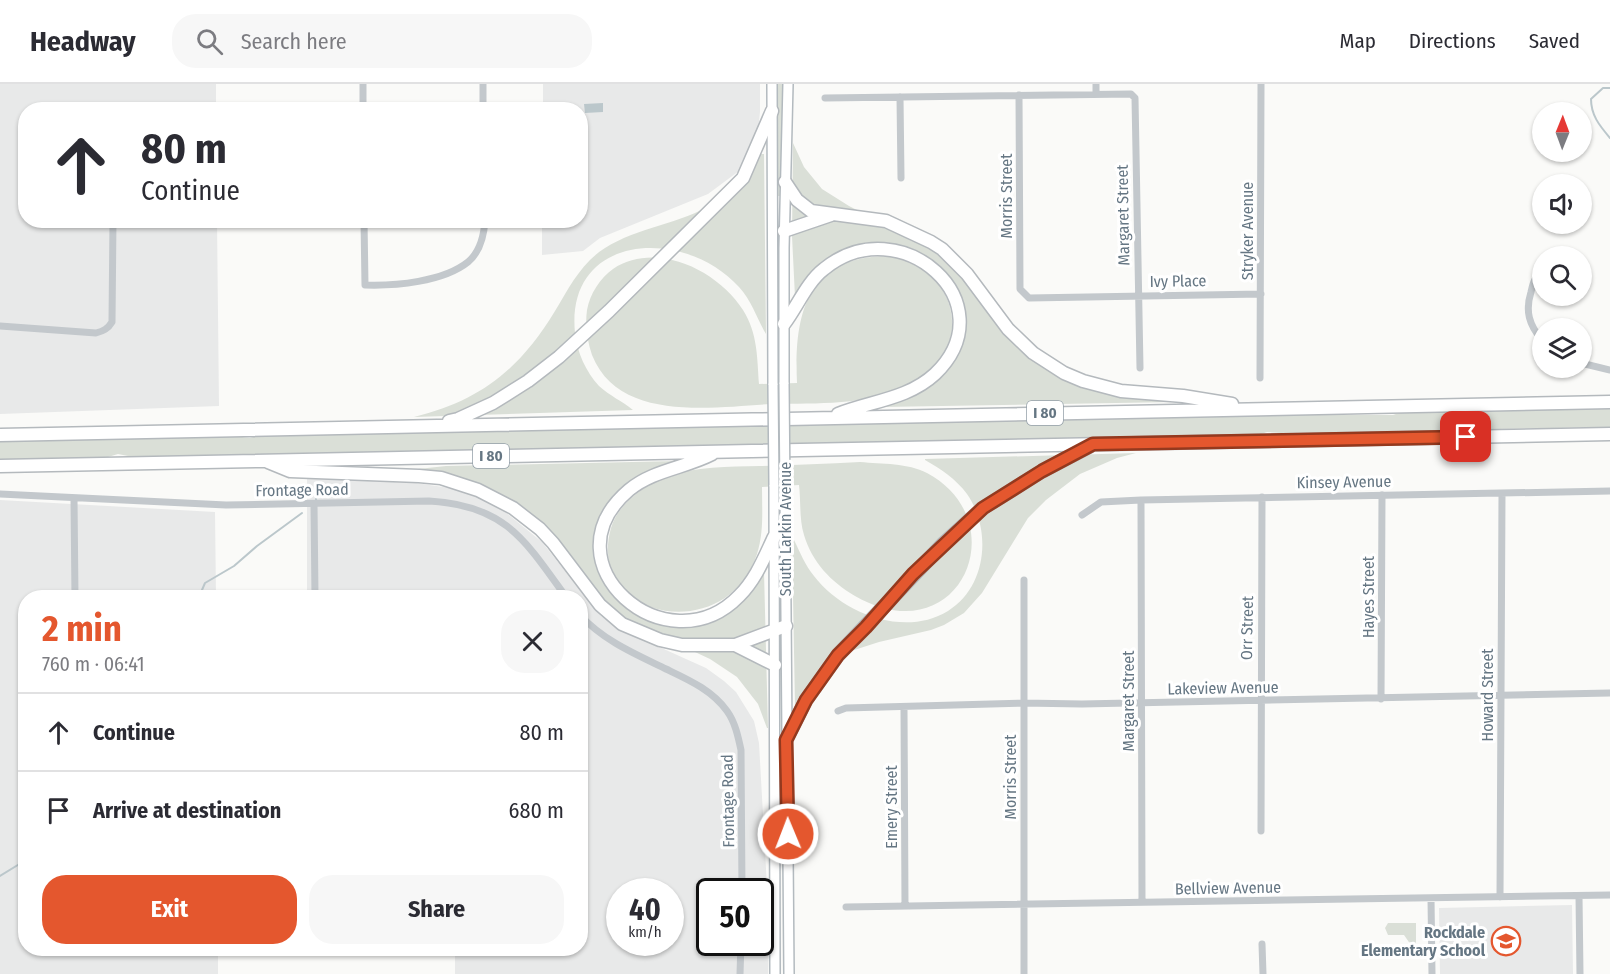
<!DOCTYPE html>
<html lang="en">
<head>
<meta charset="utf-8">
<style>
  :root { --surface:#fff; --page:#f7f7f7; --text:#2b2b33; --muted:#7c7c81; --line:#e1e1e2; --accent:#e4572e }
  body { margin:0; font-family:"Fira Sans Condensed",sans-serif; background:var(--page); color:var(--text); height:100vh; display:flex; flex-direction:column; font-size:22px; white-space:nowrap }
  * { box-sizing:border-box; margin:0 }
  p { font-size:20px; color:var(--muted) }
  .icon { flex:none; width:33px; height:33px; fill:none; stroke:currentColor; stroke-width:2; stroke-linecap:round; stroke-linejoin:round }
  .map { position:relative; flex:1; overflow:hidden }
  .side { position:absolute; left:18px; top:506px; width:570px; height:366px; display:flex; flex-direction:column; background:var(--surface); border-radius:24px; box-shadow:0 2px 4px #0004 }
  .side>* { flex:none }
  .banner { position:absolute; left:18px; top:18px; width:570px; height:126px; border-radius:24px; box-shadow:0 2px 4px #0004; background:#fff; color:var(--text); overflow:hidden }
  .needle { width:39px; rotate:1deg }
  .fabs { position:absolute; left:1532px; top:18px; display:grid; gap:12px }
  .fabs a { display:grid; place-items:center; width:60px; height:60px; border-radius:50%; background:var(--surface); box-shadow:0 2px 4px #0004; font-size:30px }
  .speed { position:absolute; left:606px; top:794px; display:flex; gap:12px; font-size:30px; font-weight:700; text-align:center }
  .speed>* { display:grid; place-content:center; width:78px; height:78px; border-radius:50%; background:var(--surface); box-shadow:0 2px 4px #0004; line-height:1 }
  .speed small { font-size:15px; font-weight:400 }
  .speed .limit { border:3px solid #111; border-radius:9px; background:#fff; color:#111 }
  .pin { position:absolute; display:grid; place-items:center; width:51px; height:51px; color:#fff; margin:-26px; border-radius:12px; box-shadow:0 3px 9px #0006 }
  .me { position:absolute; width:66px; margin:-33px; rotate:359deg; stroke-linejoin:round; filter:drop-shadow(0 0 4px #0008) }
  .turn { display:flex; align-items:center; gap:21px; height:126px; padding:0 24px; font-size:27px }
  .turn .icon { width:78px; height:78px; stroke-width:2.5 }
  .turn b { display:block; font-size:42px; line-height:51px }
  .round { display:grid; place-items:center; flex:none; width:63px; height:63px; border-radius:24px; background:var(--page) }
  .headline { display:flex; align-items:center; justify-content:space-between; height:102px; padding:0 24px }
  h1 { font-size:36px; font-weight:700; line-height:45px; color:var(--accent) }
  .primary-button { display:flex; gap:12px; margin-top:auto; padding:12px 24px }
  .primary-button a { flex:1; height:69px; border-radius:24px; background:var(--accent); color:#fff; font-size:24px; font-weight:700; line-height:69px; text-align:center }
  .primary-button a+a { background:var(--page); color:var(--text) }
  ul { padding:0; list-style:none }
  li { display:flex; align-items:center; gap:18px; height:78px; padding:0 24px; border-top:2px solid var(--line) }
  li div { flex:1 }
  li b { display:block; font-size:22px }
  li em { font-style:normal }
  header { display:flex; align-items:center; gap:36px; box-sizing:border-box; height:84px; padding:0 30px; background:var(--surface); border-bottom:2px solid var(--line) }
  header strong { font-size:28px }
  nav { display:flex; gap:33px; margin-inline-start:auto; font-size:21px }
  .search { width:420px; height:54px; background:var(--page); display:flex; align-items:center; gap:15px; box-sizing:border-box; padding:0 21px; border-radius:24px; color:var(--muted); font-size:22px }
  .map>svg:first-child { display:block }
  .built { fill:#e8e9e9; fill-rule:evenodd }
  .green { fill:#dadfd7 }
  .water { fill:#bbc7cb }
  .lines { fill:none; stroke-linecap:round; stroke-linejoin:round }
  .stream { stroke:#bbc7cb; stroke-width:2 }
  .secondary-casing { stroke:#b3babf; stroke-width:12 }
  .highway-casing { stroke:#b4b9bd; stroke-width:15 }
  .street { stroke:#c3c8cc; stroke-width:7 }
  .secondary { stroke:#fff; stroke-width:9 }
  .highway { stroke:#fff; stroke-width:12 }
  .secondary-bridge-casing { stroke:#b3babf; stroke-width:12; stroke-linecap:butt }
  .secondary-bridge { stroke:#fff; stroke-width:9 }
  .route-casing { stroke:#94391e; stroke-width:15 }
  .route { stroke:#e4572e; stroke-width:10 }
  .labels { text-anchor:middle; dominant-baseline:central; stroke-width:6; stroke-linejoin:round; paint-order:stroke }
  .shield { fill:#fff; stroke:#939fa8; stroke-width:1.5 }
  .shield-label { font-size:15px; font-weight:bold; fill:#657683 }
  .street-label { font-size:16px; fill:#657683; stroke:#fff }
  .poi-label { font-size:16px; font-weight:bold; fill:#657683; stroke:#fff; text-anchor:end }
</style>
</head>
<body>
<header>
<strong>Headway</strong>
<div class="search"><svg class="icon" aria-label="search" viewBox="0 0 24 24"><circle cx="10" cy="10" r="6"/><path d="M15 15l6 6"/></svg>Search here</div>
<nav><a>Map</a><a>Directions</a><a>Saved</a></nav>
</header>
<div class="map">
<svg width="1610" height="890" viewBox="0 0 1610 890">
  <rect width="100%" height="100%" fill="#fafaf8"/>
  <!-- built -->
  <path class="built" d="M0,0H216V25L26,26V136L217,137L219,322L0,330Z
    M543,0H760V28L758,47L751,67L739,87L708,110L600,154L583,167L542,171V137L580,136V26L543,25Z
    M307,394L416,399L450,404L477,412L499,423L542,458L601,532L617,544L706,584L724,597L736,608L754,637L759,659L769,839L768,890H455V864H580V513H307ZM620,807H670V858H620ZM710,807H760V858H710Z
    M0,416L215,428L216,513H26V864H218V890H0Z
    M1572,821L1573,890H1440L1439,824Z"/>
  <!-- green -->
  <path class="green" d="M777,0H783L780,112H777Z
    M793,59L804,83L822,105L849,122L934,165L958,187L1000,243L1081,301L1105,309L1122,312L1172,315L1173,318L881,323L950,278L957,208L952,198L937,181L910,165L884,160L872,161L843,167L829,175L795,213L792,152Z
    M760,70H764L766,250C757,235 752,217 739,203C685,143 565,148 575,249C577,268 586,288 599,302C610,312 622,317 633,326L414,333C480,317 520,285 555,227C569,204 581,179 605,164C638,143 681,140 714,119C722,115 728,107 735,101C746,91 754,83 760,70Z
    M887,172C961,184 977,268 909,301C866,322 818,319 771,320C713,323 619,339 592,271C587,256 585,241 587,226C590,210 600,194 613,185C657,156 718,187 743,226C758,250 757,274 759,300L797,299C794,231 806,173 887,172Z
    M1610,324V343L1281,349L1267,348L1261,350L203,372H128L118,370L108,373L0,376V357H8L235,352L250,354L260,351L1271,331H1393L1402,328Z
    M1136,369L1117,374L1080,390L1046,416L1028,434L982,509L964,529L944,541L931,546L879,558L848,568L798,622L795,623L792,455L794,456C800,468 805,481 814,492C842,529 904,554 948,527C987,503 992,446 967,410C956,395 941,385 925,376V375Z
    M678,377L624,404L596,468L601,491L612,510L628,525L653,537L715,534L742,517L764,488L768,644H767L758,620L737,593L710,575L624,535L604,519L563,464L481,401L466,396L418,385L446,382Z
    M860,378C882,380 908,379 927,389C1017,437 960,572 855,512C831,498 812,478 804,451C799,435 801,417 799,401L762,403C762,426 764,448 757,470C727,563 585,536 611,444C618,420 643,402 666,393C696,382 728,383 760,382C793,381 827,380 860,378Z
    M1388,839H1416V860L1413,864L1404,851H1388L1385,844Z"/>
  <!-- water -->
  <path class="water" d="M603,19V28L585,29L584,20Z"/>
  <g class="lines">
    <!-- stream -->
    <path class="stream" d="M1610,4H1603L1591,15C1591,31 1599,41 1610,54
      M316,416V415
      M199,513L205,499L234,482L257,462L302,429
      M0,792L26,776"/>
    <!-- secondary casing -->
    <g class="secondary-casing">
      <path id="secondary" d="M772,0L773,301
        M784,300V164L788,0
        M774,401L775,890
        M785,410L789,890"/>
    </g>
    <!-- highway casing -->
    <g class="highway-casing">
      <path id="highway" d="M785,98L797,116L811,127L886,137L931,158L942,165L967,190L1008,245L1033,269L1064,289L1083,297L1121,307L1183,312L1232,320
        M784,147L831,131
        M784,240C797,223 807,198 824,185C900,123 1009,219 935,290C908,315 871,317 838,330
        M449,337L458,335L493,319L528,297L559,273L609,227L743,94L772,27
        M0,351L1610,318
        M712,370C685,384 653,386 629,406C543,479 667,586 739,512C756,495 764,474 774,453
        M268,378L290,387L419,392L441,394L478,406L513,424L540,445L553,459L600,521L622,540L660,556L682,561H735L775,581
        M0,382L1610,350
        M735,561L786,542
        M786,656L806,616L838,571L944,459L983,424L1042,387L1090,362"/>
    </g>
    <!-- street -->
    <path class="street" d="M363,0V26
      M483,0V26
      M1096,0V9
      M1019,11L1020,205L1029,214L1261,210
      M900,13L901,94
      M825,14L1131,10L1135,14L1140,284
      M364,136L365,201C395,202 443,198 468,178C480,168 484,152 485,136
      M1581,177H1583
      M1542,188C1534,194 1533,199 1531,208C1525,227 1529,241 1542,256
      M0,242L96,249C103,247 108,245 112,238L113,136
      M1581,279L1610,286
      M1260,294L1261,0
      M0,410L226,421L429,417C505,421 525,456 566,513
      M74,414L75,513
      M1141,416L1142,818
      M314,420L315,513
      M1082,431L1101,418L1141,416L1610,407
      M580,531C604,557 635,570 666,585C689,596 712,606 727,627C735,638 738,652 741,666L742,807
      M1381,615L1382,411
      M904,623L905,822
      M838,627L846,624L1023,619L1082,620L1610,609
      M1261,747L1262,413
      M1579,812L1580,890
      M1500,813L1502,410
      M1431,814L1432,890
      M846,823L1610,811
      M1262,860L1263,890
      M740,890L741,858
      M1024,890V496"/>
    <!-- secondary -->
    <use href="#secondary" class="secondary"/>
    <!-- highway -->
    <use href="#highway" class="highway"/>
    <!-- secondary-bridge casing -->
    <g class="secondary-bridge-casing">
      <path id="secondary-bridge" d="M784,300L785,410
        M773,301L774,401"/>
    </g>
    <!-- secondary-bridge -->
    <use href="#secondary-bridge" class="secondary-bridge"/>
  </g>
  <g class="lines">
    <!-- route casing -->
    <g class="route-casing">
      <path id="route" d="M788,750L786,656L806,616L838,571L866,543L913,490L983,424L1042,387L1093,360L1466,353"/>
    </g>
    <!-- route -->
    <use href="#route" class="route"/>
  </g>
  <!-- icons -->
  <defs>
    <g id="school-ring" transform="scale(1.5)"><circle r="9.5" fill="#fff" stroke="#e4572e" stroke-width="1.5"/><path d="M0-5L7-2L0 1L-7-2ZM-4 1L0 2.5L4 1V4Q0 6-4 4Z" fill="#e4572e"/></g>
  </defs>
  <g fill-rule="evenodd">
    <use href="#school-ring" x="1506" y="857"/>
  </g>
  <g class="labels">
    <!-- shield labels -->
    <g class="shield">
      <rect x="1027" y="317" width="36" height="24" rx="4.5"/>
      <rect x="473" y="360" width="36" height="24" rx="4.5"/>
    </g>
    <g class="shield-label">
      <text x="1045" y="329">I 80</text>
      <text x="491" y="372">I 80</text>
    </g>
    <!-- street labels -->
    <g class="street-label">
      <text transform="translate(1006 112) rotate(-90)">Morris Street</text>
      <text transform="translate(1123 131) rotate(-91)">Margaret Street</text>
      <text transform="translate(1247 147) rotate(-90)">Stryker Avenue</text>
      <text transform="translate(1178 197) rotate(-1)">Ivy Place</text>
      <text transform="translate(1344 398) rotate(-1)">Kinsey Avenue</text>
      <text transform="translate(302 406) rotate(-1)">Frontage Road</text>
      <text transform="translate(785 445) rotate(-90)">South Larkin Avenue</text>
      <text transform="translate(1368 513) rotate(-90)">Hayes Street</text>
      <text transform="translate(1247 544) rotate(-89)">Orr Street</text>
      <text transform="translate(1223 604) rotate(-1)">Lakeview Avenue</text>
      <text transform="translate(1487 611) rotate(-90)">Howard Street</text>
      <text transform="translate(1128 617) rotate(-90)">Margaret Street</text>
      <text transform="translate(1010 693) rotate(-90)">Morris Street</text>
      <text transform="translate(728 717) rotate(-91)">Frontage Road</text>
      <text transform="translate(891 723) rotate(-90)">Emery Street</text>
      <text transform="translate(1228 804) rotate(-1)">Bellview Avenue</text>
    </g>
    <!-- poi labels -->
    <g class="poi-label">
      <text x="1485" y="848">Rockdale<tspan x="1485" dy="18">Elementary School</tspan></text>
    </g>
  </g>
</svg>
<div class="fabs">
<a><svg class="needle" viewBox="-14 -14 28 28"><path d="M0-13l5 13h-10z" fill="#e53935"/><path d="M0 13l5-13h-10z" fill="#7c7c81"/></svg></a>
<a><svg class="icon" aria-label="sound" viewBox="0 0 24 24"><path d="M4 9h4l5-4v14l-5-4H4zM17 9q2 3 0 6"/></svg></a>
<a><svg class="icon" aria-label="search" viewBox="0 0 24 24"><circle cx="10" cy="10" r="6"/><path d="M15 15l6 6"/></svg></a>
<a><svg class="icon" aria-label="layers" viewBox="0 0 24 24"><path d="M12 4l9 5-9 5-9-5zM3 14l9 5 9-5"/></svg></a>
</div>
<div class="speed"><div>40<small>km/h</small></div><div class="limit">50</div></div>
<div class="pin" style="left:1466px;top:353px;background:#d93025"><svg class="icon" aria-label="arrive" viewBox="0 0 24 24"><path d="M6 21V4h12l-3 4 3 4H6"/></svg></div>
<svg class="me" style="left:788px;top:750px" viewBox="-20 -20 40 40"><circle r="17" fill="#e4572e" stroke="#fff" stroke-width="3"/><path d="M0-11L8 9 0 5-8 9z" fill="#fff"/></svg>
<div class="banner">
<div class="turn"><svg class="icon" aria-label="ahead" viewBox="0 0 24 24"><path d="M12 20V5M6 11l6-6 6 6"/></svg><div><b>80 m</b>Continue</div></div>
</div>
<section class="side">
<div class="headline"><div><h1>2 min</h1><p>760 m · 06:41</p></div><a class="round"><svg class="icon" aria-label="close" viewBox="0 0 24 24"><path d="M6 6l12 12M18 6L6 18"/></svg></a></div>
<ul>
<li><svg class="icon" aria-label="ahead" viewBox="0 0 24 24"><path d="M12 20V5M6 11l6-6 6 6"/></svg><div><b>Continue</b></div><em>80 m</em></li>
<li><svg class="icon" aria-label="arrive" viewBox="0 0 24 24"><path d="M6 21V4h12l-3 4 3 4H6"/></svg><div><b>Arrive at destination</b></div><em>680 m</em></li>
</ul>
<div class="primary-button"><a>Exit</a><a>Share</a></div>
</section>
</div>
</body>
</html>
